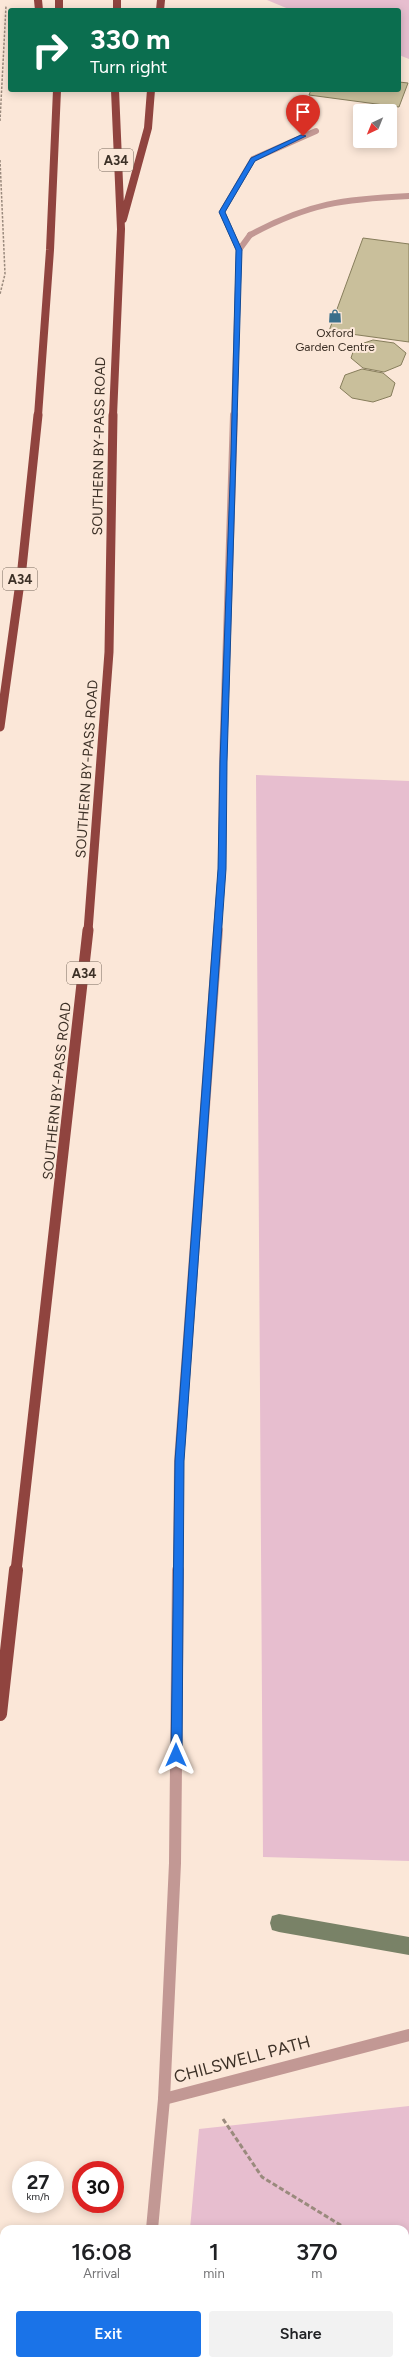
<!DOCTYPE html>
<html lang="en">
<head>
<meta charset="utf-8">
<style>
  :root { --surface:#fff; --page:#f2f2f2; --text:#202124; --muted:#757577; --accent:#1a73e8 }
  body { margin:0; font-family:Figtree,sans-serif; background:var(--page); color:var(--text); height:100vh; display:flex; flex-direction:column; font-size:15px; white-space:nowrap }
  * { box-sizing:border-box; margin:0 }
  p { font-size:13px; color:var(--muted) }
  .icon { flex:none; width:22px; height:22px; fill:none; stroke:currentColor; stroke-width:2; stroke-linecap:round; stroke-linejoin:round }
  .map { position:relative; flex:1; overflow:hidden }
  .sheet { position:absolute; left:0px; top:2225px; width:409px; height:140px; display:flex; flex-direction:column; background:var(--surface); border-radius:12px 12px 0 0; box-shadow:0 2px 10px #0003 }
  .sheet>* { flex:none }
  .banner { position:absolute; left:8px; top:8px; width:393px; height:84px; border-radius:4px; box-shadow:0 2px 10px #0003; background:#0b6e4f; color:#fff; overflow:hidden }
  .needle { width:26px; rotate:223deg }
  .fabs { position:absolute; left:353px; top:104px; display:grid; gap:8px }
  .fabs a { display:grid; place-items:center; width:44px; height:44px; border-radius:4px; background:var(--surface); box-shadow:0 2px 10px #0003; font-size:20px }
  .speed { position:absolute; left:12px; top:2161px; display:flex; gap:8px; font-size:20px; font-weight:700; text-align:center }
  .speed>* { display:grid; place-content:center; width:52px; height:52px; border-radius:50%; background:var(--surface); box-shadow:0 2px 10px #0003; line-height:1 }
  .speed small { font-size:10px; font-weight:400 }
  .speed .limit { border:6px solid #d22; background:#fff; color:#111 }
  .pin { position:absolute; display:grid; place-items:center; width:34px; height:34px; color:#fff; margin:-41px -17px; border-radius:50% 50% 50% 0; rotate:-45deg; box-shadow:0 0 4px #0007 }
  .pin .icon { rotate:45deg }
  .me { position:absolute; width:44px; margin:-22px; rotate:0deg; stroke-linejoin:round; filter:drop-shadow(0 0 3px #0008) }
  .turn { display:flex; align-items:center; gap:14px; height:84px; padding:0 16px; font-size:18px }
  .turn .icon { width:52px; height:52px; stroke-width:2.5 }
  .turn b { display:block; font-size:28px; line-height:34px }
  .eta { display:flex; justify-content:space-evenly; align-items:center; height:68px; text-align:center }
  .eta b { font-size:24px; font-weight:600; line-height:28px }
  .cta { display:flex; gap:8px; margin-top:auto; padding:8px 16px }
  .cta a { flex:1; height:46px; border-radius:4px; background:var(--accent); color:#fff; font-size:16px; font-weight:600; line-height:46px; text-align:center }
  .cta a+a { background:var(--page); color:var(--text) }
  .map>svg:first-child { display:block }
  .green { fill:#e7becf }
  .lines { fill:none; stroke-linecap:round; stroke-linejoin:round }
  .stream { fill:#798267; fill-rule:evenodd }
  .building { fill:#c9bf9b; stroke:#867d5b }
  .path-far1 { stroke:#9a8a7d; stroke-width:1.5; stroke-dasharray:2.5 1.5; stroke-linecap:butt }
  .path { stroke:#9a8a7d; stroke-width:3; stroke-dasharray:5 2.5; stroke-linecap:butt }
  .service-far1 { stroke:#c29894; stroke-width:6 }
  .service { stroke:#c29894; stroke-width:12 }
  .minor-far3 { stroke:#c29894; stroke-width:6 }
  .minor-far2 { stroke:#c29894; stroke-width:8 }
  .minor-far1 { stroke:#c29894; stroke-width:10 }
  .minor { stroke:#c29894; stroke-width:12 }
  .trunk-far3 { stroke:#90443f; stroke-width:8 }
  .trunk-far2 { stroke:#90443f; stroke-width:9 }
  .trunk-far1 { stroke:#90443f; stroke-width:11 }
  .trunk { stroke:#90443f; stroke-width:14 }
  .route { fill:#1a73e8; stroke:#114b97 }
  .labels { text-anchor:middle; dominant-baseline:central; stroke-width:4; stroke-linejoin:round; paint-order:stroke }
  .far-poi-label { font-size:12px; fill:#3d3127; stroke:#fbe7d8 }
  .shield { fill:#fbe7d8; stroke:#76685c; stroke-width:1 }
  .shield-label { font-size:13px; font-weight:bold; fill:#3d3127 }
  .street-label { font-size:14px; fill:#3d3127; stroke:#fbe7d8 }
  .near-street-label { font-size:17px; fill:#3d3127; stroke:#fbe7d8 }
</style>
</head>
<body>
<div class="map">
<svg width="409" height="2365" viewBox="0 0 409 2365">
  <rect width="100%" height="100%" fill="#fbe7d8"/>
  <!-- green -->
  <path class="green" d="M267,0H409V59L399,55V10H291Z
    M256,775L409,781V1861L263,1857Z
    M409,2106V2365H178L179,2361H405V2229H190L199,2129Z"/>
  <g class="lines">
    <!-- stream -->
    <path class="stream" d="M279,1914L409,1937V1955L279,1932L272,1930L270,1923L272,1916Z"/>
  </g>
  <!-- building -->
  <path class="building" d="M399,82L408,83L399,107L309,95L311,90H399Z
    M363,238L409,244V342L329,331Z
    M373,340L394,343L406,353L401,365L384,372L363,368L351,358L355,346Z
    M362,369L383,373L395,383L391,396L373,402L352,398L340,388L345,375Z"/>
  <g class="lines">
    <!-- path-far1 -->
    <path class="path-far1" d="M0,121L6,6
      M0,160L5,274L0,294"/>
    <!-- path -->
    <path class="path" d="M223,2119L262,2177L347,2229
      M405,2249L409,2250
      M219,2365L222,2361"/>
    <!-- service-far1 -->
    <path class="service-far1" d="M250,235C309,203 344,199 409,196
      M239,250L222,212L253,159L316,131"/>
    <!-- service -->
    <path class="service" d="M164,2099L409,2035"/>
    <!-- minor-far3 -->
    <path class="minor-far3" d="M234,416L239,250L250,235"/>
    <!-- minor-far2 -->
    <path class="minor-far2" d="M217,931L222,869L223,762L234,415"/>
    <!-- minor-far1 -->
    <path class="minor-far1" d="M178,1571L179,1461L218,930"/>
    <!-- minor -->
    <path class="minor" d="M152,2229L164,2099L175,1863L178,1570
      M139,2361V2365"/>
    <!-- trunk-far3 -->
    <path class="trunk-far3" d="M38,0L39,10
      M59,0V10
      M117,0V10
      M160,10L161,0
      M123,219L148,128L151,90
      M38,416L50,250L57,90
      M113,416L121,229L115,90"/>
    <!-- trunk-far2 -->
    <path class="trunk-far2" d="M0,727L22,568L38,415
      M88,931L109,652L113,415"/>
    <!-- trunk-far1 -->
    <path class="trunk-far1" d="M16,1571L88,930"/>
    <!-- trunk -->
    <path class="trunk" d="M0,1714L16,1570"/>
  </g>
  <!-- route -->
  <path class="route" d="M301,135L306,136L255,161L225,212L242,250L227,762L226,869L184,1461L182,1755L176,1760L171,1755L175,1461L218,869L220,762L231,454L236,250L219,212L251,158Z"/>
  <!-- icons -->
  <defs>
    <g id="shop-bare" transform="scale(1.08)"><path d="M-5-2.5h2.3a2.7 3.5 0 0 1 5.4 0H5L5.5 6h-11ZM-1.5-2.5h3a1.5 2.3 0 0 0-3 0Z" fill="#396f8b" stroke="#fbe7d8" stroke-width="2.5" paint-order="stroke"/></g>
  </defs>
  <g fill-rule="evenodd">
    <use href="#shop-bare" x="335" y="316"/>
  </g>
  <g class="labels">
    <!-- far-poi labels -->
    <g class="far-poi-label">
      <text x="335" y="333">Oxford<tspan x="335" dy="14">Garden Centre</tspan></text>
    </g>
    <!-- shield labels -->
    <g class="shield">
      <rect x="99" y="149" width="34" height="22" rx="3"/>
      <rect x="3" y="568" width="34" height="22" rx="3"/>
      <rect x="67" y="962" width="34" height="22" rx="3"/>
    </g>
    <g class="shield-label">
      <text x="116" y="160">A34</text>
      <text x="20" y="579">A34</text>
      <text x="84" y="973">A34</text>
    </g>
    <!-- street labels -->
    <g class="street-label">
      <text transform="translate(99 446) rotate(-89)">SOUTHERN BY-PASS ROAD</text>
      <text transform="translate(87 769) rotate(-86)">SOUTHERN BY-PASS ROAD</text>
      <text transform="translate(57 1091) rotate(-84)">SOUTHERN BY-PASS ROAD</text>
    </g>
    <!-- near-street labels -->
    <g class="near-street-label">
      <text transform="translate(242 2059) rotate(-15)">CHILSWELL PATH</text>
    </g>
  </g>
</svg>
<div class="fabs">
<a><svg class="needle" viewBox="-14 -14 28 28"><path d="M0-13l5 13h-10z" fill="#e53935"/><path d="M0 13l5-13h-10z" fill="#757577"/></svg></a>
</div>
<div class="speed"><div>27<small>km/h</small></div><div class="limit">30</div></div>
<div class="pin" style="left:303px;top:136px;background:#d93025"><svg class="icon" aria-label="arrive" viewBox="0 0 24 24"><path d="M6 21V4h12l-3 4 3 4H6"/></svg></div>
<svg class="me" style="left:176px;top:1755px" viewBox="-20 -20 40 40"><path d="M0-17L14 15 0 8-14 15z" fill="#1a73e8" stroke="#fff" stroke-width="4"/></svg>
<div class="banner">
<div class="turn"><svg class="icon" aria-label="right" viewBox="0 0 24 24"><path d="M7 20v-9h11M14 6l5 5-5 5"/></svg><div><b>330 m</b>Turn right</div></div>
</div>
<section class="sheet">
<div class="eta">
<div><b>16:08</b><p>Arrival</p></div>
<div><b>1</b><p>min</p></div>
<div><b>370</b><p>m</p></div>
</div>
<div class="cta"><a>Exit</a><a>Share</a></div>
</section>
</div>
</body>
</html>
